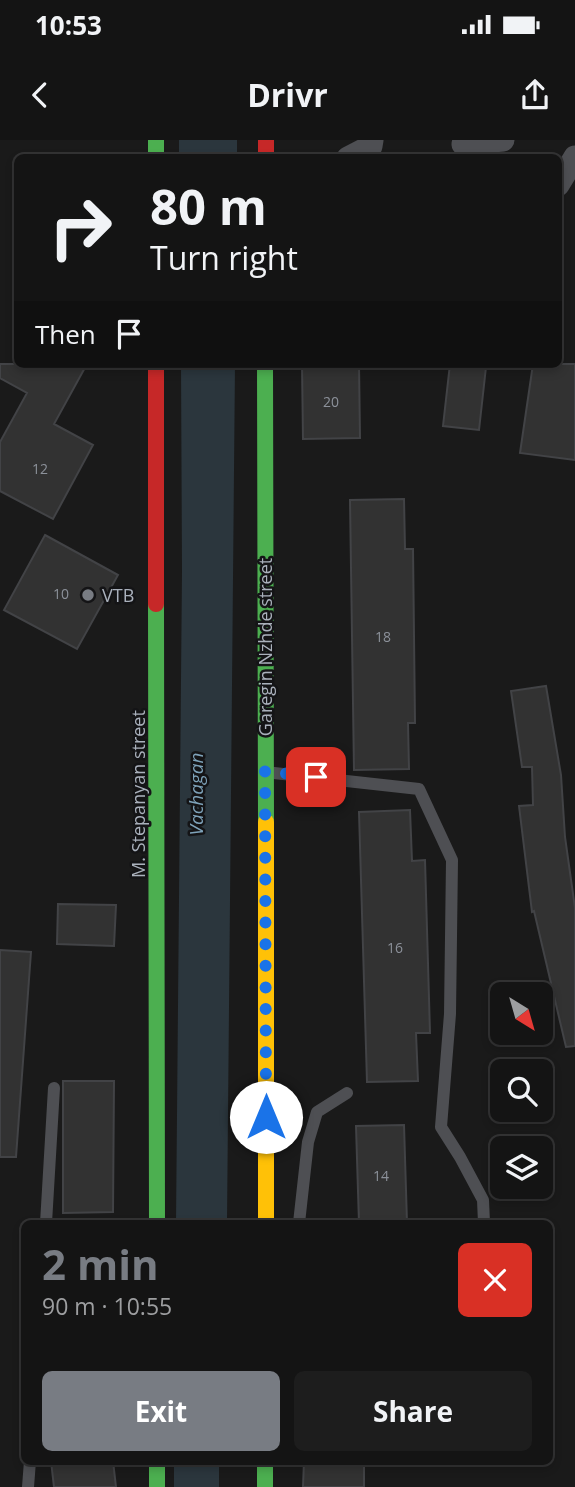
<!DOCTYPE html>
<html lang="en">
<head>
<meta charset="utf-8">
<style>
  :root { --surface:#141414; --page:#1d1d1d; --text:#f1f3f6; --muted:#9d9ea0; --line:#333334; --accent:#787c83 }
  body { margin:0; font-family:"Open Sans",sans-serif; background:var(--page); color:var(--text); height:100vh; display:flex; flex-direction:column; font-size:26px; white-space:nowrap }
  * { box-sizing:border-box; margin:0 }
  p { font-size:23px; color:var(--muted) }
  .icon { flex:none; width:38px; height:38px; fill:none; stroke:currentColor; stroke-width:2; stroke-linecap:round; stroke-linejoin:round }
  .map { position:relative; flex:1; overflow:hidden }
  .side { position:absolute; left:21px; top:1080px; width:532px; height:245px; display:flex; flex-direction:column; background:var(--surface); border-radius:10px; box-shadow:0 4px 10px #0003,0 0 0 2px var(--line) }
  .side>* { flex:none }
  .top-card { position:absolute; left:14px; top:14px; width:548px; height:214px; border-radius:10px; box-shadow:0 4px 10px #0003,0 0 0 2px var(--line); background:#141414; color:var(--text); overflow:hidden }
  .needle { width:46px; rotate:143deg }
  .controls { position:absolute; left:490px; top:842px; display:grid; gap:14px }
  .controls a { display:grid; place-items:center; width:63px; height:63px; border-radius:10px; background:var(--surface); box-shadow:0 4px 10px #0003,0 0 0 2px var(--line); font-size:35px }
  .pin { position:absolute; display:grid; place-items:center; width:60px; height:60px; color:#fff; margin:-30px; border-radius:14px; box-shadow:0 4px 10px #0006 }
  .me { position:absolute; width:77px; margin:-38px; rotate:0deg; stroke-linejoin:round; filter:drop-shadow(0 0 5px #0008) }
  .turn { display:flex; align-items:center; gap:24px; height:147px; padding:0 21px; font-size:32px }
  .turn .icon { width:91px; height:91px; stroke-width:2.5 }
  .turn b { display:block; font-size:49px; line-height:60px }
  .then { display:flex; align-items:center; height:66px; padding:0 21px; background:#0003; gap:14px; font-size:26px }
  .round { display:grid; place-items:center; flex:none; width:74px; height:74px; border-radius:10px; background:var(--page) }
  .overview { display:flex; align-items:center; justify-content:space-between; height:119px; padding:0 21px }
  h1 { font-size:42px; font-weight:700; line-height:52px; color:var(--accent) }
  .cta { display:flex; gap:14px; margin-top:auto; padding:14px 21px }
  .cta a { flex:1; height:80px; border-radius:10px; background:var(--accent); color:#fff; font-size:28px; font-weight:700; line-height:80px; text-align:center }
  .cta a+a { background:var(--page); color:var(--text) }
  .status { display:flex; justify-content:space-between; align-items:center; height:49px; padding:0 35px; background:var(--surface); direction:ltr }
  .status svg { height:19px; fill:currentColor }
  header { display:flex; justify-content:space-between; align-items:center; height:91px; padding:0 21px; background:var(--surface); font-size:32px; font-weight:700 }
  .map>svg:first-child { display:block }
  .water { fill:#2b363d }
  .building { fill:#323232; stroke:#424346; stroke-width:2 }
  .lines { fill:none; stroke-linecap:round; stroke-linejoin:round }
  .lane { stroke:#4e4f53; stroke-width:12 }
  .street { stroke:#4e4f53; stroke-width:23 }
  .fast { stroke:#4caf50; stroke-width:16 }
  .slow { stroke:#ffc107; stroke-width:16 }
  .jam { stroke:#c62828; stroke-width:16 }
  .route { stroke:#1a73e8; stroke-width:12; stroke-dasharray:0 21.6 }
  .poi-dot { fill:#787c83; stroke:#141416; stroke-width:2.5 }
  .labels { text-anchor:middle; dominant-baseline:central; stroke-width:5; stroke-linejoin:round; paint-order:stroke }
  .number-label { font-size:14px; fill:#8c919a }
  .poi-label { font-size:18px; fill:#aab1bc; stroke:#141416; text-anchor:start }
  .street-label { font-size:18px; fill:#aab1bc; stroke:#141416 }
  .water-label { font-size:19px; font-style:italic; fill:#7ea2b9; stroke:#141416 }
</style>
</head>
<body>
<div class="status"><b>10:53</b><svg viewBox="0 0 49 12"><path d="M0 12V9h3v3zM5 12V6h3v6zM10 12V3h3v9zM15 12V0h3v12zM26 1h20v11H26zM47 4h2v5h-2z"/></svg></div>
<header><svg class="icon" aria-label="back" viewBox="0 0 24 24"><path d="M15 5l-7 7 7 7"/></svg>Drivr<svg class="icon" aria-label="share" viewBox="0 0 24 24"><path d="M12 15V3M7 8l5-5 5 5M5 13v7h14v-7"/></svg></header>
<div class="map">
<svg width="575" height="1347" viewBox="0 0 575 1347">
  <rect width="100%" height="100%" fill="#1a1a1a"/>
  <!-- water -->
  <path class="water" d="M179,0H237V17H179Z
    M181,224H235L227,1083H176L182,431Z
    M174,1321H219V1347H174Z"/>
  <!-- building -->
  <path class="building" d="M0,224H87L54,284L93,305L53,379L0,351V302L27,253L0,238Z
    M302,224H359L360,298L303,299Z
    M450,224L486,227L479,290L443,286Z
    M533,224H575V320L520,313Z
    M404,359L405,409H413L415,583H408L409,629L354,630L350,360Z
    M45,395L118,435L77,509L4,470Z
    M546,546L561,635L565,697L575,768V906L566,907L534,771L532,772L519,666L533,665L532,627H522L511,551Z
    M410,670L412,721L425,720L430,893H416L418,941L367,942L359,672Z
    M58,764L116,765L114,806L57,804Z
    M0,810L31,812L16,1017H0Z
    M63,941H114L113,1072L63,1073Z
    M404,985L407,1083H359L356,986Z
    M51,1321H113L116,1347H54Z
    M304,1321H364V1347H303Z"/>
  <g class="lines">
    <!-- lane -->
    <path class="lane" d="M265,632L419,649L452,720L450,874L441,987L460,1017L483,1060L484,1083
      M46,1083L54,948
      M299,1083L308,1002L317,972L347,953
      M28,1347L30,1321"/>
    <!-- street -->
    <path class="street" d="M463,4L503,0
      M348,18L371,6L372,0
      M558,45L575,17"/>
    <!-- fast -->
    <path class="fast" d="M156,0V18
      M265,224L266,682
      M156,464L157,1083
      M157,1321V1347
      M265,1321V1347"/>
    <!-- slow -->
    <path class="slow" d="M266,682V1083"/>
    <!-- jam -->
    <path class="jam" d="M266,0V18
      M156,224V464"/>
  </g>
  <g class="lines">
    <!-- route -->
    <path class="route" d="M266,977L265,631L316,637"/>
  </g>
  <!-- markers -->
  <circle class="poi-dot" cx="88" cy="455" r="7"/>
  <g class="labels">
    <!-- number labels -->
    <g class="number-label">
      <text x="331" y="261">20</text>
      <text x="40" y="328">12</text>
      <text x="61" y="453">10</text>
      <text x="383" y="496">18</text>
      <text x="395" y="807">16</text>
      <text x="381" y="1035">14</text>
    </g>
    <!-- poi labels -->
    <g class="poi-label">
      <text x="102" y="455">VTB</text>
    </g>
    <!-- street labels -->
    <g class="street-label">
      <text transform="translate(265 507) rotate(-90)">Garegin Nzhde street</text>
      <text transform="translate(138 654) rotate(-90)">M. Stepanyan street</text>
    </g>
    <!-- water labels -->
    <g class="water-label">
      <text transform="translate(196 654) rotate(-90)">Vachagan</text>
    </g>
  </g>
</svg>
<div class="controls">
<a><svg class="needle" viewBox="-14 -14 28 28"><path d="M0-13l5 13h-10z" fill="#e53935"/><path d="M0 13l5-13h-10z" fill="#9d9ea0"/></svg></a>
<a><svg class="icon" aria-label="search" viewBox="0 0 24 24"><circle cx="10" cy="10" r="6"/><path d="M15 15l6 6"/></svg></a>
<a><svg class="icon" aria-label="layers" viewBox="0 0 24 24"><path d="M12 4l9 5-9 5-9-5zM3 14l9 5 9-5"/></svg></a>
</div>
<div class="pin" style="left:316px;top:637px;background:#d93025"><svg class="icon" aria-label="arrive" viewBox="0 0 24 24"><path d="M6 21V4h12l-3 4 3 4H6"/></svg></div>
<svg class="me" style="left:266px;top:977px" viewBox="-20 -20 40 40"><circle r="19" fill="#fff"/><path d="M0-13L10 11 0 6-10 11z" fill="#1a73e8"/></svg>
<div class="top-card">
<div class="turn"><svg class="icon" aria-label="right" viewBox="0 0 24 24"><path d="M7 20v-9h11M14 6l5 5-5 5"/></svg><div><b>80 m</b>Turn right</div></div>
<div class="then">Then<svg class="icon" aria-label="arrive" viewBox="0 0 24 24"><path d="M6 21V4h12l-3 4 3 4H6"/></svg></div>
</div>
<section class="side">
<div class="overview"><div><h1>2 min</h1><p>90 m · 10:55</p></div><a class="round" style="background:#d93025;color:#fff"><svg class="icon" aria-label="close" viewBox="0 0 24 24"><path d="M6 6l12 12M18 6L6 18"/></svg></a></div>
<div class="cta"><a>Exit</a><a>Share</a></div>
</section>
</div>
</body>
</html>
